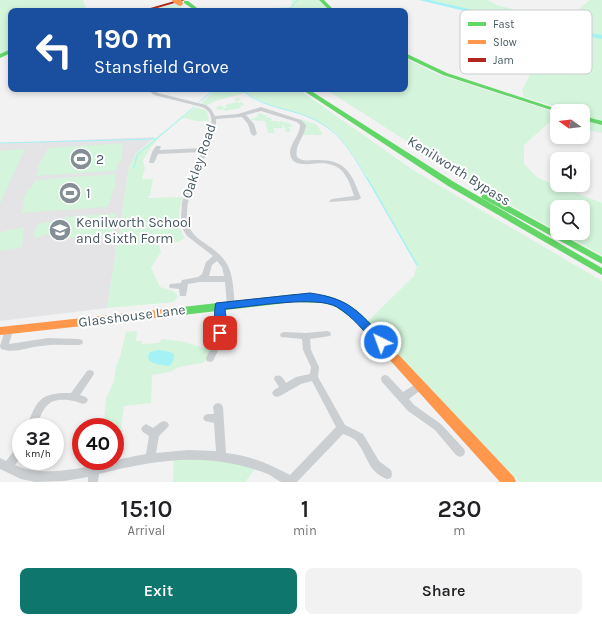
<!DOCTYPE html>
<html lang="en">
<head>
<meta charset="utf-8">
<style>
  :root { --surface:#fff; --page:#f2f2f2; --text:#202124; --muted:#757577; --accent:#0f766e }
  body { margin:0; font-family:Karla,sans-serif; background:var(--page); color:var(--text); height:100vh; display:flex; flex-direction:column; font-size:15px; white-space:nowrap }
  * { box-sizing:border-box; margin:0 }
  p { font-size:13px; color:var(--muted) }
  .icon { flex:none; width:22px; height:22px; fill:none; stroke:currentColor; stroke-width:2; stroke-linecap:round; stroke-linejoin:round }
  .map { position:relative; height:482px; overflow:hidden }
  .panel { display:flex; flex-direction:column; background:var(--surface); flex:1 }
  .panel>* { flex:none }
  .hud { position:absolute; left:8px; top:8px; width:400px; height:84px; border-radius:8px; box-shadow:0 2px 6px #0003; background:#1a4fa0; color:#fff; overflow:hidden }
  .needle { width:26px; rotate:285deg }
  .controls { position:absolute; left:550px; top:104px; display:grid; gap:8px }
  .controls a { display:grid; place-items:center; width:40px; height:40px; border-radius:8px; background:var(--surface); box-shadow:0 2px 6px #0003; font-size:20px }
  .speed { position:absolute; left:12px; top:418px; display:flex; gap:8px; font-size:20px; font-weight:700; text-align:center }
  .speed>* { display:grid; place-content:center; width:52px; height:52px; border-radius:50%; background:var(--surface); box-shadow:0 2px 6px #0003; line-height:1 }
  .speed small { font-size:10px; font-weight:400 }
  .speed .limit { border:6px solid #d22; background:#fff; color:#111 }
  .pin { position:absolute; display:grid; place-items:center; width:34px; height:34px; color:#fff; margin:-17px; border-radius:8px; box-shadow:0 2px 6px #0006 }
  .me { position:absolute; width:44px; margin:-22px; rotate:318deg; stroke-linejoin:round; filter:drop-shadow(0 0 3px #0008) }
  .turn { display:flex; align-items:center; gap:14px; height:84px; padding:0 20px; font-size:18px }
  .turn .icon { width:52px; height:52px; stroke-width:2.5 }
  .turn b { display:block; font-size:28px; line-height:34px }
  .eta { display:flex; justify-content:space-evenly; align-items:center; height:68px; text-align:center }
  .eta b { font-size:24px; font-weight:600; line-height:28px }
  .cta { display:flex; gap:8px; margin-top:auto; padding:8px 20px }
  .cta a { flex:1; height:46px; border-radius:8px; background:var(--accent); color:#fff; font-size:16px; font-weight:600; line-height:46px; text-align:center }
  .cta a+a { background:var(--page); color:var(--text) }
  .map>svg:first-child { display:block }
  .education { fill:#e4e3e5 }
  .green { fill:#d4f4db }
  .water { fill:#a5f2f6 }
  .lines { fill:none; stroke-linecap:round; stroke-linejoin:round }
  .stream-far1 { stroke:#a5f2f6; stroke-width:1 }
  .stream { stroke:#a5f2f6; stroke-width:1.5 }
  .river { fill:#a5f2f6; fill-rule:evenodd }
  .street { fill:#cbcfd1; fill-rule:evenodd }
  .fast { fill:#63d668; fill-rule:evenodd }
  .slow { fill:#ff974d; fill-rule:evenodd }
  .jam { fill:#b3261e; fill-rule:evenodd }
  .slow-bridge-casing { stroke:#b6bec2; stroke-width:6; stroke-linecap:butt }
  .slow-bridge { stroke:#ff974d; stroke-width:5.5 }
  .route { fill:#1a73e8; stroke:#114b97 }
  .labels { text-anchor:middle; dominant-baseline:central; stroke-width:4; stroke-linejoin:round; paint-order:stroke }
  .poi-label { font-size:14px; fill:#465961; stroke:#fff; text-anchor:start }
  .street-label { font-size:14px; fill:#465961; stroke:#fff }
  .key { fill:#fff; stroke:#c8cdd0; stroke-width:1 }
  .key-label { font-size:11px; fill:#465961 }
</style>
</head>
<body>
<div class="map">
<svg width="602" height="482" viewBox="0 0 602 482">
  <rect width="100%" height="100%" fill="#f3f2f2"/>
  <!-- education -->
  <path class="education" d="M155,137L135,154L129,168L107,308L0,321V143Z"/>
  <!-- green -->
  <path class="green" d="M0,0H83L87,11H11V51L0,55Z
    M292,0H319L329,11H274L273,8L291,7Z
    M422,0H487L497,5L534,15L551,23L548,28L526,24Z
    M590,0H602V133L583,129V111H565L566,110L524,97L522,90C527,81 531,71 537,63C546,49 558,36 565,22L572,20L581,7Z
    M175,4L186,11L147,10Z
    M405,58L437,74L557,113V122L551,121L524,145V164L538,178L602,203V255L560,233H583V207H557V231L485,191L325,89H405Z
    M217,89H298L413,170L602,281V482H520L444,406L368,321L414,276L417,265L353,154L334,131L307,116L269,105L245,93L218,100L207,105L201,103Z
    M238,98L242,100L237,101L238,103L242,102L244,105L240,106L241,108L235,109L233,107L235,109L225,111L224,109L218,110L216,108L220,105L224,108H227L225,105L237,102L234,99Z
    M196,107L207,111L209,121H197L183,118C167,131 151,142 143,161L145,168L142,179H153L150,196H148V198L183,197C178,209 177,228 185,238L178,242L159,244L161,252L151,268L160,287L173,291L178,296L174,302L107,308L129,168L135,154Z
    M260,113L267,116L264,118L268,117L272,119L271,121H279L277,123H278L281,121L289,123L293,127H287L290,128V132H286L284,125L282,126L283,128H273L275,133H268L265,121L250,120L258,116L257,114Z
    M301,119L317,125L323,135H302L303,131L299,121Z
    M123,143L121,162L118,163L116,171L36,176L39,168H37L48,148Z
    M25,149L0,204V151Z
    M116,174L114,183H116L108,207L21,213L25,204L22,203L28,189H31L35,180Z
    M117,213L113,235L59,239L65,217Z
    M52,221L55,226L52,233L36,238L33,234L38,224Z
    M24,227L22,247L0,251V232Z
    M137,331L136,341H142V344L159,343L162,339L185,342L213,351L210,358L202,363L179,367L170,372L152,375L151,403L124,406L116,465L106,468L107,461H115V427H112V423H104L106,399L114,381L116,366L120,357L126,332Z
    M174,455L258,465L245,482H173Z"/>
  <!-- water -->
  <path class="water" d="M159,350L170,352L174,354C174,360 173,363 169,366C162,365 142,364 150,352Z"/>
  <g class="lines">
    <!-- stream-far1 -->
    <path class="stream-far1" d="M281,11L291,8L297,0
      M241,89C258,106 285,108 306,116C338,128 351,151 367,179
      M199,102L215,89
      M0,143L155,139
      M134,168L137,155L194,107"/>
    <!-- stream -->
    <path class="stream" d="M367,178L417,265"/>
    <!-- river -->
    <path class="river" d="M419,0H429L526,22L602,35V39L526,26Z"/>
    <!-- street -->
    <path class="street" d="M147,89H152L158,93L206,105L211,109L215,116L238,114L261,107L301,120L306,125C305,137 294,145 297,157C303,162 308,160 315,160C346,159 351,172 361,198L358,200L330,202L329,201L332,199L354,196C351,187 348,176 340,169C335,165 329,164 323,163C313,163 292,169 290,154C289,144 300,136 300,125L297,122L261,111L246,115L254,124L257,134L254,136L251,134L248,124L242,117L216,119C217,132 211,147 205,157C203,160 200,163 198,167C195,173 196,179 195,185C194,190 191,194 189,199C187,204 187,211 187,217C189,242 212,242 225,261C234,273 233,291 235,305L234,307L231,308L228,307L227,305L225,282H200L188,284L186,296H180L179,289L170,288L169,286L170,284L181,283L182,280L198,277L202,274L206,262L213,256L187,236L182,228L181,217L182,202L188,187L192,168L202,152L158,154L154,163H150L149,162L152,152L156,146H160L161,147L159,150L203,148C208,139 216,120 208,111C206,109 204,108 202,107L154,95ZM217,261L222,267L224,276H209L212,265Z
      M220,303L223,304L224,306L225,323L223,340L213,361L210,362L207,361L206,358L215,340L217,323L216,306L217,304Z
      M9,327L12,328L13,330L9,344L48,338L79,339L82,340L83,342L82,344L79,345C66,345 54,344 41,346C28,347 14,354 1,349L0,346L5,330L6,328Z
      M327,331L330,332L331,334L330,336L310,339L311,350L319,367L318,377L345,425L363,434L379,461L391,470L392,474L391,478L387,479C367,471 368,456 357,442C354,438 348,436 343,434L297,482C293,482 286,482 282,482C277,481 273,476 268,474C257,470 245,466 233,464C188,454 142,463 99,474L98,482H88V477L64,481L35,482L21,479L0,469V458L6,461L17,447L21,445V458L15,465C50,482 109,460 146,454L149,436L143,432L141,429L143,426L146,424L153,428L161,422L164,421L167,422L169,425L167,428L159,436L156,453L188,450L216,451L214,423L205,421L203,418L205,415L208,414H214L213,407L215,404L218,403L221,404L223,407L226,453C248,455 270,464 290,475L336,427L312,381L301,384L280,396L277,397L274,396L272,393L274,390L279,387L274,379L275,376C281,374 283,378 286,383L296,377L310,374L311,367L303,350L302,339L281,337L280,335L281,333L284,332L306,333Z
      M90,370L93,371L94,374L80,395L86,397L88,400L86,403C81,405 79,402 74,401C49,396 43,406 37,427H27C36,400 41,392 71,393L87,371Z
      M385,375L388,376L403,392L419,382L422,383L424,386L422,389L409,399L414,405L441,424L464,449L465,452L464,455L460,457L456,455L435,430L408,411L382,382L381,379L382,376Z"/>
    <!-- fast -->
    <path class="fast" d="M319,0H324L335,11H330Z
      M184,1H188L201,11H196L184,3Z
      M11,49V53L0,58V54Z
      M405,53L447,73L563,111H557V112L443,75L405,57Z
      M301,89H308L454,182L602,268V275L448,186Z
      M583,116L602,121V125L583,120Z
      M485,193L602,257V264L482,198L481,196Z
      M295,294C304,294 314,294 323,295C355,300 376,329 396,352L398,355L396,358L392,360L388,358L353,319L336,307L324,303L295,302L174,316L170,315L169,312L170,309L174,308Z"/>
    <!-- slow -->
    <path class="slow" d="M174,308L178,309L179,312L178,315L174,316L0,335V327Z
      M392,350L396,352L514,477L516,482H500L388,358L386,355L388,352Z"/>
    <!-- jam -->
    <path class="jam" d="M178,0H185L147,11H140Z"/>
    <!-- slow-bridge casing -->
    <g class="slow-bridge-casing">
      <path id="slow-bridge" d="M175,0L180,3"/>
    </g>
    <!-- slow-bridge -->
    <use href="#slow-bridge" class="slow-bridge"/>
  </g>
  <!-- route -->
  <path class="route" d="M310,293C351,299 357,311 385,339L386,342L385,346L381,347L377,346C365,332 353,317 337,307C316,295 251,307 225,309C226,318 228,328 224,336L220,338L216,336C214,333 214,307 216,303Z"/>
  <!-- icons -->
  <defs>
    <g id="stadium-disc" transform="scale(1.15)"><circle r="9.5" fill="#838f94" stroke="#fff"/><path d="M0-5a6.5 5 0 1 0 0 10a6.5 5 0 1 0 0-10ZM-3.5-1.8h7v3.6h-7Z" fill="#fff"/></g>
    <g id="school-disc" transform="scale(1.15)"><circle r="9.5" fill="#838f94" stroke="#fff"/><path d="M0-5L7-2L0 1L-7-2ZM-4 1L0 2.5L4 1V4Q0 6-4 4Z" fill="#fff"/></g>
  </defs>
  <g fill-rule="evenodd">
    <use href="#stadium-disc" x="81" y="159"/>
    <use href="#stadium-disc" x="70" y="193"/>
    <use href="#school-disc" x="60" y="230"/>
  </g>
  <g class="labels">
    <!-- poi labels -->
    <g class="poi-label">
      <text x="96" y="159">2</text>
      <text x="86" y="193">1</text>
      <text x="76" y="222">Kenilworth School<tspan x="76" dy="16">and Sixth Form</tspan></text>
    </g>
    <!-- street labels -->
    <g class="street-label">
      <text transform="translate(199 161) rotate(-71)">Oakley Road</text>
      <text transform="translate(459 171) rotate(32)">Kenilworth Bypass</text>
      <text transform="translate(132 316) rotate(-7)">Glasshouse Lane</text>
    </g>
  </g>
  <!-- legend -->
  <rect x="460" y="10" width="132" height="64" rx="6" class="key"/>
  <rect x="468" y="22" width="18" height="4" fill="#63d668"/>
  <rect x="468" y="40" width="18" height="4" fill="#ff974d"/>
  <rect x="468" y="58" width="18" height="4" fill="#b3261e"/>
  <g class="key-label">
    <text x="493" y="28">Fast</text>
    <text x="493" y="46">Slow</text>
    <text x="493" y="64">Jam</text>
  </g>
</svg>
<div class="controls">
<a><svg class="needle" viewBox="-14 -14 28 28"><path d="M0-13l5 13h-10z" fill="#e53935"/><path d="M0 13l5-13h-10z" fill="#757577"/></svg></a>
<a><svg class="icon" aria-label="sound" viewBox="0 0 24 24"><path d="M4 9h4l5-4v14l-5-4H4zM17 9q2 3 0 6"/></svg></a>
<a><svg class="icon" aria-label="search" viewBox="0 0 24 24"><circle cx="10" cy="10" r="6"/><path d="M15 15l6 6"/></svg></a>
</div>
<div class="speed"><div>32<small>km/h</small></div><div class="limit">40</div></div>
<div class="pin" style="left:220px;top:333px;background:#d93025"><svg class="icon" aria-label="arrive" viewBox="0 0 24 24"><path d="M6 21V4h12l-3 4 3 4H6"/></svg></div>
<svg class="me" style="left:381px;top:342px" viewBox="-20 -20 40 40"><circle r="17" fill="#1a73e8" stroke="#fff" stroke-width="3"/><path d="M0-11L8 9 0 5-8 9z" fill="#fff"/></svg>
<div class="hud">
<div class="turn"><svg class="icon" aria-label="left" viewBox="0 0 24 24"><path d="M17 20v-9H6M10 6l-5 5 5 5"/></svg><div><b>190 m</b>Stansfield Grove</div></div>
</div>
</div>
<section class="panel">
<div class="eta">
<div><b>15:10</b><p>Arrival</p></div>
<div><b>1</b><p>min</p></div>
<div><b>230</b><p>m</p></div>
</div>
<div class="cta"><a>Exit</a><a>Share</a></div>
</section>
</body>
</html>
